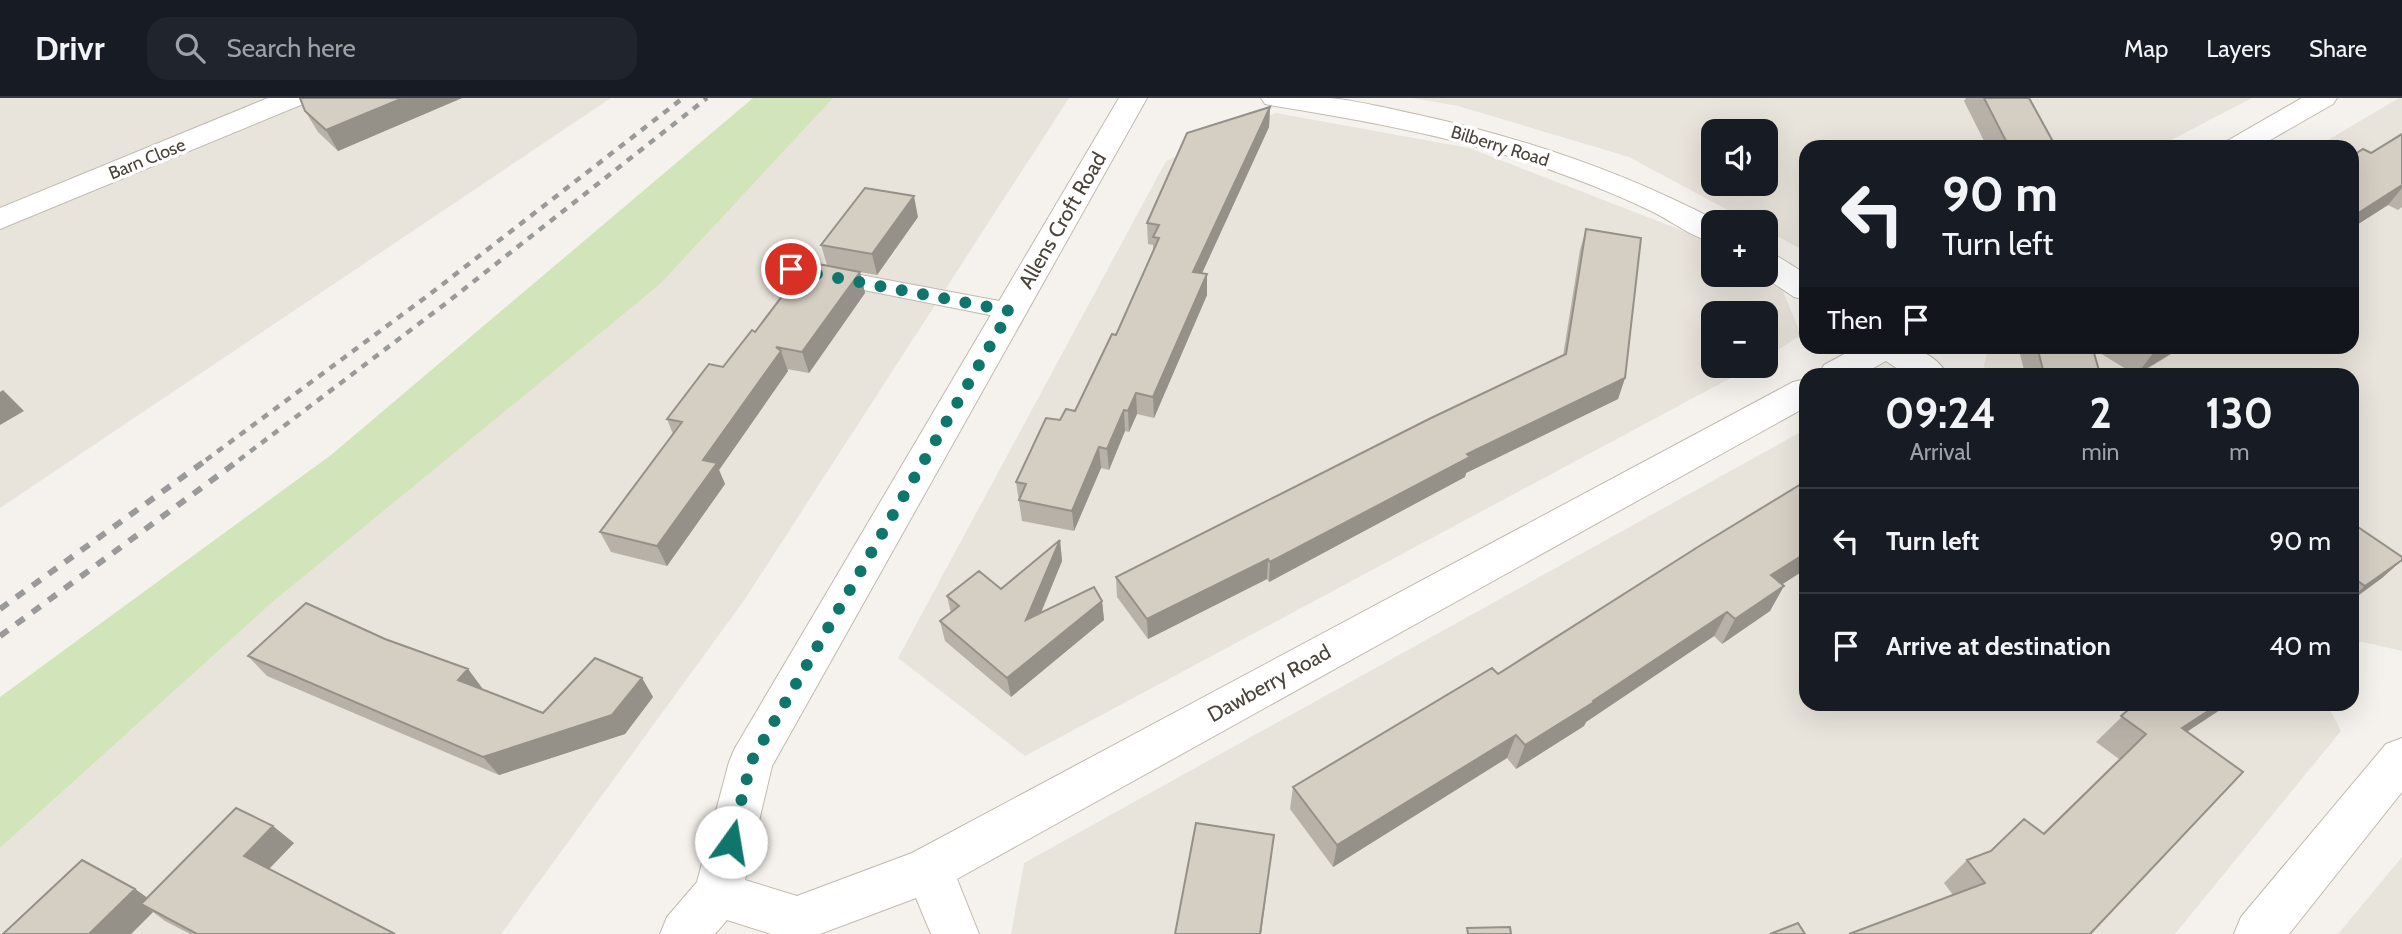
<!DOCTYPE html>
<html lang="en">
<head>
<meta charset="utf-8">
<style>
  :root { --surface:#171b24; --page:#20242c; --text:#f1f3f6; --muted:#9ea1a6; --line:#363941 }
  body { margin:0; font-family:Cabin,sans-serif; background:var(--page); color:var(--text); height:100vh; display:flex; flex-direction:column; font-size:26px; white-space:nowrap }
  * { box-sizing:border-box; margin:0 }
  p { font-size:23px; color:var(--muted) }
  .icon { flex:none; width:38px; height:38px; fill:none; stroke:currentColor; stroke-width:2; stroke-linecap:round; stroke-linejoin:round }
  .map { position:relative; flex:1; overflow:hidden }
  .panel { position:absolute; left:1799px; top:270px; width:560px; height:343px; display:flex; flex-direction:column; background:var(--surface); border-radius:21px; box-shadow:0 7px 28px #0002 }
  .panel>* { flex:none }
  .banner { position:absolute; left:1799px; top:42px; width:560px; height:214px; border-radius:21px; box-shadow:0 7px 28px #0002; background:#171b24; color:var(--text); overflow:hidden }
  .fabs { position:absolute; left:1701px; top:21px; display:grid; gap:14px }
  .fabs a { display:grid; place-items:center; width:77px; height:77px; border-radius:14px; background:var(--surface); box-shadow:0 7px 28px #0002; font-size:35px }
  .pin { position:absolute; display:grid; place-items:center; width:60px; height:60px; color:#fff; margin:-30px; border:4px solid #fff; border-radius:50%; box-shadow:0 2px 7px #0007 }
  .me { position:absolute; width:77px; margin:-38px; rotate:13deg; stroke-linejoin:round; filter:drop-shadow(0 0 5px #0008) }
  .turn { display:flex; align-items:center; gap:24px; height:147px; padding:0 28px; font-size:32px }
  .turn .icon { width:91px; height:91px; stroke-width:2.5 }
  .turn b { display:block; font-size:49px; line-height:60px }
  .then { display:flex; align-items:center; height:66px; padding:0 28px; background:#0003; gap:14px; font-size:26px }
  .eta { display:flex; justify-content:space-evenly; align-items:center; height:119px; text-align:center }
  .eta b { font-size:42px; font-weight:800; line-height:49px }
  ul { padding:0; list-style:none }
  li { display:flex; align-items:center; gap:21px; height:105px; padding:0 28px; border-top:2px solid var(--line) }
  li div { flex:1 }
  li b { display:block; font-size:26px }
  li em { font-style:normal }
  header { display:flex; align-items:center; gap:42px; box-sizing:border-box; height:98px; padding:0 35px; background:var(--surface); border-bottom:2px solid var(--line) }
  header strong { font-size:33px }
  nav { display:flex; gap:38px; margin-inline-start:auto; font-size:24px }
  .search { width:490px; height:63px; background:var(--page); display:flex; align-items:center; gap:18px; box-sizing:border-box; padding:0 24px; border-radius:21px; color:var(--muted); font-size:26px }
  .map>svg:first-child { display:block }
  .residential { fill:#e8e4db; fill-rule:evenodd }
  .green { fill:#d1e4ba }
  .lines { fill:none; stroke-linecap:round; stroke-linejoin:round }
  .lane-casing { stroke:#c0bab0; stroke-width:2 }
  .street-casing { stroke:#c0bab0; stroke-width:2 }
  .lane { fill:#fff; fill-rule:evenodd }
  .street { fill:#fff; fill-rule:evenodd }
  .rail-far1 { stroke:#9a9a9a; stroke-width:4.5; stroke-dasharray:7 7; stroke-linecap:butt }
  .rail { stroke:#9a9a9a; stroke-width:6; stroke-dasharray:10 10; stroke-linecap:butt }
  .wall { fill:#b7b1a8 }
  .shaded-wall { fill:#959088 }
  .building { fill:#d5cec3; stroke:#959088; stroke-width:2 }
  .route { stroke:#0f766e; stroke-width:12; stroke-dasharray:0 21.6 }
  .labels { text-anchor:middle; dominant-baseline:central; stroke-width:7; stroke-linejoin:round; paint-order:stroke }
  .far-street-label { font-size:18px; fill:#49433b; stroke:#fff }
  .street-label { font-size:21px; fill:#49433b; stroke:#fff }
</style>
</head>
<body>
<header>
<strong>Drivr</strong>
<div class="search"><svg class="icon" aria-label="search" viewBox="0 0 24 24"><circle cx="10" cy="10" r="6"/><path d="M15 15l6 6"/></svg>Search here</div>
<nav><a>Map</a><a>Layers</a><a>Share</a></nav>
</header>
<div class="map">
<svg width="2402" height="836" viewBox="0 0 2402 836">
  <rect width="100%" height="100%" fill="#f5f2ed"/>
  <!-- residential -->
  <path class="residential" d="M0,0H611L0,410Z
    M822,0H1069L745,501L501,836H0V750L276,501Z
    M1412,0H2252L2158,49H1806V154L1766,132V124H1750L1629,59L1458,8ZM1713,33H1766V86H1713Z
    M2399,0H2402V553L2363,544L2352,545V276H1987L1984,268L1988,249L2352,248V49H2316Z
    M1276,15L1469,50L1694,137L1713,149V177H1757L1783,193L1801,237L1766,260V215H1713V268H1753L1025,658L898,560L1166,63Z
    M1806,331V606H2327L2341,633L2175,836H1011L1024,765Z
    M2402,759V836H2338Z"/>
  <!-- green -->
  <path class="green" d="M753,0H833L660,186L276,501L0,750V599L331,357Z"/>
  <g class="lines">
    <!-- lane casing -->
    <g class="lane-casing">
      <path id="lane" d="M791,164L1010,205L1018,208L1021,213L1018,218L1010,221L783,176L780,171L783,166Z"/>
    </g>
    <!-- street casing -->
    <g class="street-casing">
      <path id="street" d="M268,0H307L303,6L0,131V110Z
        M1119,0H1147L772,668L745,782L797,798L912,755L1793,284L1806,281V309L957,781L979,836H931L916,800L820,836H771L727,822L715,836H660L667,819L697,784L729,664L735,650Z
        M1261,0C1284,0 1308,0 1330,0C1360,3 1390,11 1419,17C1524,40 1624,74 1719,124H1713V144C1691,139 1672,123 1651,113C1624,100 1595,88 1567,78C1473,42 1374,24 1275,8L1265,6Z
        M2302,0H2337L2333,6L2258,49H2222L2227,43Z
        M1766,155L1777,158L1806,176V202L1794,199L1761,177H1766Z
        M1859,248C1892,248 1927,243 1947,276H1905L1886,263L1863,276H1819L1824,267Z
        M2402,640V694L2289,836H2234L2241,819L2386,646Z"/>
    </g>
    <!-- lane -->
    <use href="#lane" class="lane"/>
    <!-- street -->
    <use href="#street" class="street"/>
    <!-- rail-far1 -->
    <path class="rail-far1" d="M206,362L430,196L683,0
      M239,362L445,206L707,0"/>
    <!-- rail -->
    <path class="rail" d="M0,511L209,360
      M0,538L242,360"/>
  </g>
  <!-- wall -->
  <path class="wall" d="M300,0H462L338,53L318,34L305,13Z
    M1966,0H2029L2056,49H1987L1964,3Z
    M1270,9L1269,29L1202,175L1207,176V197L1154,320L1137,316L1129,334L1125,333L1109,372L1101,370L1074,433L1022,423L1016,384L1060,322L1075,313L1116,237L1153,153V147L1148,146L1147,125Z
    M2402,36V109L2398,112L2388,107L2352,130V58L2371,55Z
    M918,119L877,177L860,174L865,195L809,275L787,271L788,273L719,372L725,386L667,468L611,454L600,434L673,336L667,321L723,269L755,234L827,167L821,147Z
    M1586,131L1625,280L1618,301L1466,375L1465,379L1269,484L1267,481L1148,541L1117,499L1116,479L1563,258L1580,152Z
    M2024,248H2184L2139,276H2134L2092,250L2100,276H2025L2020,256Z
    M2352,425L2402,462L2382,480L2352,502Z
    M1060,442L1062,463L1041,515L1102,503L1104,522L1011,599L945,543L940,523L951,515L947,498L1001,491Z
    M1806,471L1782,486L1770,513L1722,546L1714,538L1586,624L1584,628L1516,671L1507,660L1333,769L1290,711L1293,689L1498,576Z
    M248,558L468,571L482,590V591L543,615L642,580L653,599L625,636L499,677L267,578Z
    M2135,606H2229L2187,634L2090,836L1953,797L1944,785L1967,762L2043,735L2119,661L2096,644Z
    M294,745L269,771L395,836H190L165,823L153,814L131,836L135,791L147,800Z"/>
  <!-- shaded-wall -->
  <path class="shaded-wall" d="M403,0H462L338,53L326,32Z
    M1270,9L1269,29L1193,195V174Z
    M2402,87V90L2388,107L2352,130V119Z
    M914,98L918,119L877,177L872,156Z
    M860,174L865,195L809,275L802,254Z
    M1207,176V197L1154,320L1153,299Z
    M2163,248H2184L2137,276L2154,254Z
    M781,253L788,273L719,372L725,386L667,468L657,448L703,362Z
    M1625,280L1618,301L1466,375L1465,379L1269,484L1270,464L1467,356Z
    M3,292L24,313L0,327V294Z
    M1136,295L1137,316L1129,334L1128,313Z
    M1124,312L1125,333L1109,372L1107,351Z
    M1099,349L1101,370L1074,433L1072,413Z
    M1060,442L1062,463L1030,541L1026,522Z
    M1806,455V471L1758,502L1771,477Z
    M1268,461L1267,481L1148,541L1147,521Z
    M2402,462L2382,480L2352,502V500L2365,488Z
    M1784,488L1770,513L1722,546L1735,521Z
    M1102,503L1104,522L1011,599L1007,580Z
    M1727,514L1714,538L1586,624L1584,628L1516,671L1525,647Z
    M468,571L482,590L473,601L458,582Z
    M642,580L653,599L625,636L499,677L483,659Z
    M2219,606H2229L2154,655L2182,630Z
    M1516,637L1507,660L1333,769L1337,747Z
    M273,728L294,745L265,775L244,758Z
    M1274,737L1261,836H1260Z
    M135,791L159,808L141,806L153,814L131,836H89Z"/>
  <!-- building -->
  <path class="building" d="M300,0H403L326,32L305,13Z
    M1984,0H2029L2056,49H2009Z
    M1270,9L1193,174L1207,176L1153,299L1136,295L1128,313L1124,312L1107,351L1099,349L1072,413L1019,402L1026,386L1016,384L1046,320L1060,322L1066,311L1075,313L1112,236L1116,237L1159,140L1153,139L1159,127L1147,125L1187,35Z
    M2402,36V87L2352,119V58L2363,51L2371,55Z
    M865,90L914,98L872,156L821,147Z
    M1586,131L1641,140L1625,280L1467,356L1470,359L1270,464L1268,461L1147,521L1116,479L1429,321L1566,256Z
    M808,164L860,174L802,254L776,249L781,253L703,362L717,365L657,448L600,434L682,324L667,321L709,266L723,269L752,232L755,234Z
    M2037,248H2092L2100,276H2044Z
    M2146,248H2163L2154,254Z
    M1806,383V455L1771,477L1784,488L1735,521L1727,514L1593,603L1594,604L1525,647L1516,637L1337,747L1293,689L1492,570L1498,576L1701,447Z
    M2352,425L2402,459V462L2365,488L2352,479Z
    M1060,442L1026,522L1094,489L1102,503L1007,580L940,523L959,508L947,498L979,473L1001,491Z
    M306,505L385,541L468,571L458,582L543,615L595,560L642,580L612,617L483,659L248,558Z
    M2135,606H2219L2182,630L2243,674L2090,836H1849L1985,785L1967,762L1991,753L2024,721L2044,736L2146,636L2121,618Z
    M236,710L273,728L244,758L395,836H197L141,806Z
    M1196,725L1274,737L1260,836H1175Z
    M82,762L135,791L89,836H3Z
    M1798,825L1805,836H1770Z
    M1510,829L1511,836H1468L1467,830Z"/>
  <g class="lines">
    <!-- route -->
    <path class="route" d="M731,744L751,664L1010,213L791,171"/>
  </g>
  <g class="labels">
    <!-- far-street labels -->
    <g class="far-street-label">
      <text transform="translate(1500 48) rotate(17)">Bilberry Road</text>
      <text transform="translate(147 61) rotate(-22)">Barn Close</text>
    </g>
    <!-- street labels -->
    <g class="street-label">
      <text transform="translate(1062 122) rotate(-60)">Allens Croft Road</text>
      <text transform="translate(1269 585) rotate(-29)">Dawberry Road</text>
    </g>
  </g>
</svg>
<div class="fabs">
<a><svg class="icon" aria-label="sound" viewBox="0 0 24 24"><path d="M4 9h4l5-4v14l-5-4H4zM17 9q2 3 0 6"/></svg></a>
<a>+</a>
<a>−</a>
</div>
<div class="pin" style="left:791px;top:171px;background:#d93025"><svg class="icon" aria-label="arrive" viewBox="0 0 24 24"><path d="M6 21V4h12l-3 4 3 4H6"/></svg></div>
<svg class="me" style="left:731px;top:744px" viewBox="-20 -20 40 40"><circle r="19" fill="#fff"/><path d="M0-13L10 11 0 6-10 11z" fill="#0f766e"/></svg>
<div class="banner">
<div class="turn"><svg class="icon" aria-label="left" viewBox="0 0 24 24"><path d="M17 20v-9H6M10 6l-5 5 5 5"/></svg><div><b>90 m</b>Turn left</div></div>
<div class="then">Then<svg class="icon" aria-label="arrive" viewBox="0 0 24 24"><path d="M6 21V4h12l-3 4 3 4H6"/></svg></div>
</div>
<section class="panel">
<div class="eta">
<div><b>09:24</b><p>Arrival</p></div>
<div><b>2</b><p>min</p></div>
<div><b>130</b><p>m</p></div>
</div>
<ul>
<li><svg class="icon" aria-label="left" viewBox="0 0 24 24"><path d="M17 20v-9H6M10 6l-5 5 5 5"/></svg><div><b>Turn left</b></div><em>90 m</em></li>
<li><svg class="icon" aria-label="arrive" viewBox="0 0 24 24"><path d="M6 21V4h12l-3 4 3 4H6"/></svg><div><b>Arrive at destination</b></div><em>40 m</em></li>
</ul>
</section>
</div>
</body>
</html>
